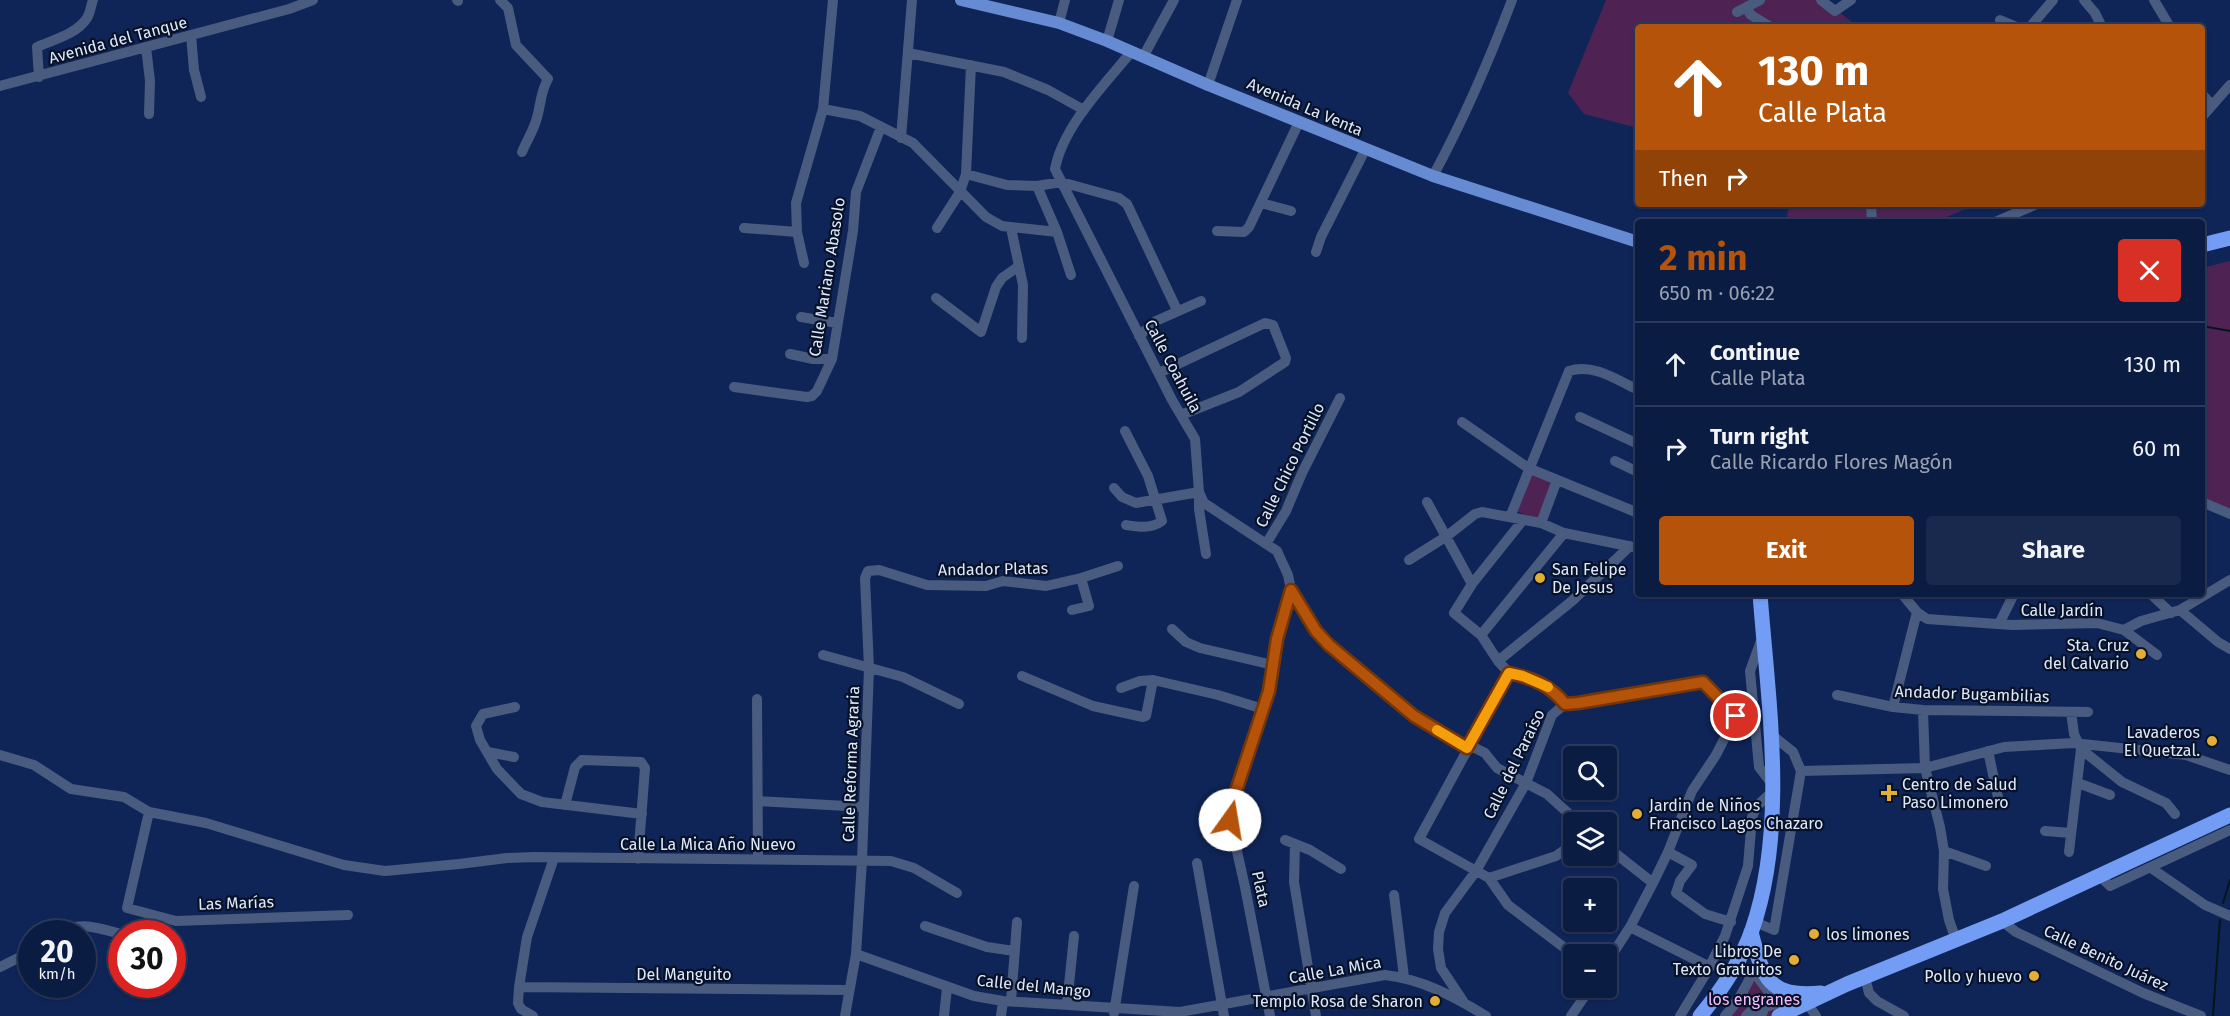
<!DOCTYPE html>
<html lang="en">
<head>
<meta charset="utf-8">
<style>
  :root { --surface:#0b1c42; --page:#19294d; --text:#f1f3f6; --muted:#9aa1b2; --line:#2b3a5b; --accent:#b45309 }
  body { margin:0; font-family:"Fira Sans",sans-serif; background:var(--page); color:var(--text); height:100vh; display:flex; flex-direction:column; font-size:22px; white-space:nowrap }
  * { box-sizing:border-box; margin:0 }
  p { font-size:20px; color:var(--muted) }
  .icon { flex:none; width:33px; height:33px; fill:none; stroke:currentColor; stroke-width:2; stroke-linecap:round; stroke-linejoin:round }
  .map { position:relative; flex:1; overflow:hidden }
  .panel { position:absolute; left:1635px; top:219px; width:570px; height:378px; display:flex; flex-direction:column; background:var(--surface); border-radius:6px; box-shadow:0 2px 4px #0004,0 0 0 2px var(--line) }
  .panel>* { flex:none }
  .guide { position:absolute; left:1635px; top:24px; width:570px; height:183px; border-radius:6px; box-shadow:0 2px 4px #0004,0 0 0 2px var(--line); background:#b45309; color:#fff; overflow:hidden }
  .controls { position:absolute; left:1563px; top:746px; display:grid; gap:12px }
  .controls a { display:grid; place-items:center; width:54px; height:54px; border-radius:6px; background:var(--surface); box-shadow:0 2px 4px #0004,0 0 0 2px var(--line); font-size:30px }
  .speed { position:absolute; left:18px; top:920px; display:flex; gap:12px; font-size:30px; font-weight:700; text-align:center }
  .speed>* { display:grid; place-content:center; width:78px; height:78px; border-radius:50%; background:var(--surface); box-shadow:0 2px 4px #0004,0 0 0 2px var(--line); line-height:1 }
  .speed small { font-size:15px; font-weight:400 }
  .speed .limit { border:9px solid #d22; background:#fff; color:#111 }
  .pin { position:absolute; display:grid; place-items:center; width:51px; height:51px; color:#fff; margin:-26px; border:3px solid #fff; border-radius:50%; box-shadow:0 2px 6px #0007 }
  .me { position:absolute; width:66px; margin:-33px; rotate:13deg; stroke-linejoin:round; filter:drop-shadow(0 0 4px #0008) }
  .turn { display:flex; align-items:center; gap:21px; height:126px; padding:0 24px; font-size:27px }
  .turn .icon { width:78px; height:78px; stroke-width:2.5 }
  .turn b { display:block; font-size:42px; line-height:51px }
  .then { display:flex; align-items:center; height:57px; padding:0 24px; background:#0003; gap:12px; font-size:22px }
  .round { display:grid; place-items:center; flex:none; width:63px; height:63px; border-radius:6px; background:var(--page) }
  .head { display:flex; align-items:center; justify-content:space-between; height:102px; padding:0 24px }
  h1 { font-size:36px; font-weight:700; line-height:45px; color:var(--accent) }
  .button { display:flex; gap:12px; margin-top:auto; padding:12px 24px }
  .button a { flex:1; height:69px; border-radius:6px; background:var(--accent); color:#fff; font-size:24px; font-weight:700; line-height:69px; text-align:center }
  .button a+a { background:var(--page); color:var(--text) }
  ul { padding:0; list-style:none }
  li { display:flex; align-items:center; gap:18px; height:84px; padding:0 24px; border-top:2px solid var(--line) }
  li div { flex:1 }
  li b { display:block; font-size:22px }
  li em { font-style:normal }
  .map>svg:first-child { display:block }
  .green { fill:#4f2254 }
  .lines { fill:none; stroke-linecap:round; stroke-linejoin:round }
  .stream { stroke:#031719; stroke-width:2 }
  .minor { stroke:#495b7e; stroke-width:10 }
  .major { stroke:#678bd3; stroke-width:12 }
  .highway { stroke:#739df5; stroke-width:15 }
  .route-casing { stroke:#753606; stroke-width:15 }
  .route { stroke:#b45309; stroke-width:10 }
  .slow { stroke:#f59e0b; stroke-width:10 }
  .poi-dot { fill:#e3ae35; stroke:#071127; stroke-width:2 }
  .labels { text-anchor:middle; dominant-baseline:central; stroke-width:4.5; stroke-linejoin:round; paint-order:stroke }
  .street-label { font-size:16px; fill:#dee9fc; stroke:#071127 }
  .poi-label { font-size:16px; fill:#dee9fc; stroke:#071127; text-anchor:end }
  .park-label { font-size:16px; fill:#f6bffc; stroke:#071127 }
</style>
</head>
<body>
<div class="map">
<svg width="2230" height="1016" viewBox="0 0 2230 1016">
  <rect width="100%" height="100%" fill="#0f2558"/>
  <!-- green -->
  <path class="green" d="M1606,0H1824L1858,27H1638V128L1584,114L1568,93Z
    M1789,204H1978L1934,222H1800L1787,217Z
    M2230,261V509L2202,498V268Z
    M1533,473L1552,483L1539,520L1516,511Z
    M1755,956L1774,994L1801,1003L1771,1016H1721L1735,998Z"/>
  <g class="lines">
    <!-- stream -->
    <path class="stream" d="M2202,326L2230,331
      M2223,903L2230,880
      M2213,1015L2220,920"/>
    <!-- minor -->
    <path class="minor" d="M457,0L458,1
      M500,0L508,8L516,45L548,79C540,92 541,106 536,121C533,131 526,142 522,152
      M1821,0L1835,11L1851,0
      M2084,0L2095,13L2101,25L2099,27
      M2154,0L2170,27
      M1746,8L1751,15L1769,26
      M1737,12L1760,0
      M2000,20L2017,27
      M1059,23L1065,0
      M2030,27L2053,0
      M191,35L194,70L201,97
      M1107,41L1119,0
      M146,47L150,81L149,114
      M1132,51C1105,84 1063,126 1055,169L1172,400L1195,439L1199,492L1204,503L1277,551L1288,575L1291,590L1277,639L1269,691L1237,788L1230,820L1245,887L1270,1016
      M908,53L1004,72L1048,90L1084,110
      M1143,57L1174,0
      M39,77L37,47C53,40 77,34 87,18C90,14 91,5 93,0
      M1208,85L1237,0
      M0,86L289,9L313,0
      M2202,94L2212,105
      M823,109L860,116L913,143L986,217L1002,226L1057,232
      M2202,117L2230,85
      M901,138L912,0
      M966,174L1007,185L1037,186L1061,182L1119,198L1127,204L1177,310
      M1433,176C1464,119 1489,61 1512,0
      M1037,186L1057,232L1071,275
      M1261,203L1291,211
      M1871,204L1872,222
      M1995,222L2037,204
      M744,228L797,232
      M937,228L960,192L966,174L971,65
      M1011,228L1023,285L1022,338
      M1217,231L1244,232L1249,227L1299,122
      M1316,252L1321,237L1365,150
      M804,263L797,232L796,203L823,109L833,0
      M936,298L981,332L996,287L1002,278L1019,266
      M801,317L837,323
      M1139,336L1156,321L1201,301
      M790,354L813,359H832
      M1159,373L1265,323L1273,325L1286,358L1285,362L1239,392L1181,415
      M734,387L807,397L812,396L817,391L832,359L853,231L856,192L881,127
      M1580,417L1638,444
      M1462,422L1528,468L1638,513
      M1125,431L1148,476L1162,521C1151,529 1139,527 1126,525
      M1615,461L1638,472
      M1114,488L1122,497L1136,503L1199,492V509L1206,554
      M1427,502L1472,584
      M2202,502L2230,514
      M1510,517L1569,371C1593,363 1617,380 1638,390
      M1541,523L1557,480
      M1266,544L1286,511L1302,473L1340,398
      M1409,560L1447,536L1475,514L1482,512L1541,523L1564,533L1638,548
      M1291,590L1316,631L1329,645L1415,716L1467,749
      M1902,594L1917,612L1927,619L2012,625L2097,623L2124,630L2157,655
      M2151,594L2171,613
      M1072,610L1089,606L1081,578
      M2180,610L2218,642L2230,649
      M1999,624L2014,594
      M1172,629L1186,642L1200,648L1273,665
      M2124,630L2141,621L2180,610L2230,580
      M1481,635L1564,533
      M1762,638L1750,671L1759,767L1772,784
      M823,655L903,677L959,704
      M1498,661L1572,601L1630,546
      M1509,673L1419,839L1489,878L1508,905L1574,955
      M1509,673L1498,661L1481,635L1454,613L1472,584L1523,520
      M1509,673C1532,678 1550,685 1565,704
      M1022,676L1093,706L1143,717L1146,716L1153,680
      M1121,688L1140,681L1153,680L1218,695L1263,709
      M1837,695L1893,707L1923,710L2088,712
      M757,699L758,859
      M1565,704L1703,682L1736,716L1755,724
      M515,707L483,714L476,726L480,740L497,769L521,794L542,802L642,814
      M1893,707L1917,612
      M1923,710L1925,768L1940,827L1944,851L1943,889L1949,920L1956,940
      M1772,735L1793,752L1801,771
      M1469,745L1485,753L1497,768L1547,794L1578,822
      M2081,749L2122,782L2166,803L2175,814
      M1988,751L1999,802
      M488,752L514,757
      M0,755L34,765L71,789L124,797L149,812L206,823L344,865L385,871L459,864L507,858L534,857L891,861L914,868L957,893
      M1801,771L1925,768L2004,747L2073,743L2186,755L2230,770
      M2078,783L2110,795
      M758,801L864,807
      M565,805L575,767L582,760L641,762L645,768L638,859
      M149,812L127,908L176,921L348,915
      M2045,831L2071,833
      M1285,840L1310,850L1341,869
      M1295,845L1294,882L1316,1016
      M1606,846L1653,883
      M1944,851L1986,866
      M1668,852L1692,865L1680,881L1676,893L1705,914L1731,922
      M2069,852L2081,749L2074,734L2071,712
      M1197,863L1224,1016
      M2151,868L2205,905L2230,916
      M2099,875L2110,886L2230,830
      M1489,878L1556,856L1574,843
      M1394,895L1404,977
      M2002,921L2016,932L2033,940L2143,993L2201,1016
      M1755,922L1774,930L1801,771
      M925,926L987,947L1014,951
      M1630,927L1710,967
      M60,933C79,920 100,929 121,934
      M856,954L974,996L1003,1001L1180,1012L1385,975C1422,979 1455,997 1486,1016
      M1606,964L1630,927L1653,883L1668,852L1692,791L1716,755L1736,716
      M0,967L32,951
      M1753,971L1771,995L1784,1001L1763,1008V1012L1759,1016
      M1865,977L1869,993L1877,1001L1904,1016
      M519,987L849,990
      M1011,1001L1017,922
      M1463,1001L1441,968L1438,949L1439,932L1445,913L1476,871L1526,783L1552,715L1565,704
      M1807,1003L1816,1016
      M1067,1004L1074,936
      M1114,1013L1134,886
      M533,1016L521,1009L518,1003L519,987L527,937L554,858
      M845,1016L856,954L862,861L869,668L865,578L868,571L879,570L927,585L986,586L1003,581L1046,586L1081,578L1118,566
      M944,1016L947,988
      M1001,1016L1003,1001
      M1571,1016L1591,987
      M1680,1016L1705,975L1725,936L1748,866L1752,817L1757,806L1772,792
      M1725,1016C1738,1002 1746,988 1753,971
      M1746,1016L1750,1012L1753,1016"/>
    <!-- major -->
    <path class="major" d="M961,0L1059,23L1107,41L1208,85L1433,176L1638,242"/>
    <!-- highway -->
    <path class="highway" d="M2202,245L2230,238
      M1751,932C1763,978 1768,998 1821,993
      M1700,1016C1721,991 1741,961 1752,930C1788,827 1768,701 1760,594
      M1779,1016L1847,984L2002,921L2230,815"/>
  </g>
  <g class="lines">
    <!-- route casing -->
    <g class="route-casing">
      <path id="route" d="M1230,820L1237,788L1269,691L1277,639L1291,590L1316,631L1329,645L1414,716L1467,748L1509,673C1532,678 1550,685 1565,704L1578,703L1703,682L1736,716"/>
    </g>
    <!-- route -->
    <use href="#route" class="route"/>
    <!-- slow -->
    <path class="slow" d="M1437,730L1467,748L1509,673L1523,676L1548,687"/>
  </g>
  <!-- markers -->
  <g class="poi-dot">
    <circle cx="1540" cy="578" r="6"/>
    <circle cx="2141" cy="654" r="6"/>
    <circle cx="2212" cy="741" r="6"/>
    <path d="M1886 784h6v6h6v6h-6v6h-6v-6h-6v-6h6z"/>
    <circle cx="1637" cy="814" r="6"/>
    <circle cx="1814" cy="934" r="6"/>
    <circle cx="1794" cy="960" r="6"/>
    <circle cx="2034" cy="976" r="6"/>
    <circle cx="1435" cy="1001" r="6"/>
  </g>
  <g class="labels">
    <!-- street labels -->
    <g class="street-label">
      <text transform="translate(118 40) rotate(-15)">Avenida del Tanque</text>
      <text transform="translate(1305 107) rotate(23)">Avenida La Venta</text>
      <text transform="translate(827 277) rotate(-81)">Calle Mariano Abasolo</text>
      <text transform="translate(1173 366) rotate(62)">Calle Coahuila</text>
      <text transform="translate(1290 465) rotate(-64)">Calle Chico Portillo</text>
      <text transform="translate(993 569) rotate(-1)">Andador Platas</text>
      <text x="2062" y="610">Calle Jardín</text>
      <text transform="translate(1972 694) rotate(2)">Andador Bugambilias</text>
      <text transform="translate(851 764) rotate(-88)">Calle Reforma Agraria</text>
      <text transform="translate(1514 764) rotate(-64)">Calle del Paraíso</text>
      <text x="708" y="844">Calle La Mica Año Nuevo</text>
      <text transform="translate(1261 889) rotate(78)">Plata</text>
      <text transform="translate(236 903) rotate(-2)">Las Marías</text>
      <text transform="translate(2106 958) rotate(25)">Calle Benito Juárez</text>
      <text transform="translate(1335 970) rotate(-10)">Calle La Mica</text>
      <text x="684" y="974">Del Manguito</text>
      <text transform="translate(1034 986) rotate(6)">Calle del Mango</text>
    </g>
    <!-- poi labels -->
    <g class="poi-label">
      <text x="1552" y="569" text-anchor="start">San Felipe<tspan x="1552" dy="18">De Jesus</tspan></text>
      <text x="2129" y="645">Sta. Cruz<tspan x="2129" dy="18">del Calvario</tspan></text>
      <text x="2200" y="732">Lavaderos<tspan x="2200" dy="18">El Quetzal.</tspan></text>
      <text x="1902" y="784" text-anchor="start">Centro de Salud<tspan x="1902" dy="18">Paso Limonero</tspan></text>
      <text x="1649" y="805" text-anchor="start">Jardin de Niños<tspan x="1649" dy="18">Francisco Lagos Chazaro</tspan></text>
      <text x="1826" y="934" text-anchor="start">los limones</text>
      <text x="1782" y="951">Libros De<tspan x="1782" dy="18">Texto Gratuitos</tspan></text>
      <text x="2022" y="976">Pollo y huevo</text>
      <text x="1423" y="1001">Templo Rosa de Sharon</text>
    </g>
    <!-- park labels -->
    <g class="park-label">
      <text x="1754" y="999">los engranes</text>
    </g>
  </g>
</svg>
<div class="controls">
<a><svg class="icon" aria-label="search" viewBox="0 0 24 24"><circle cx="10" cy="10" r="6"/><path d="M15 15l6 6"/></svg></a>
<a><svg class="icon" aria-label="layers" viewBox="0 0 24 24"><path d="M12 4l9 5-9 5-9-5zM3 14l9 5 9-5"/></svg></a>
<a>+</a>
<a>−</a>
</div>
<div class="speed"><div>20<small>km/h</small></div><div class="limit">30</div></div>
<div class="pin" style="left:1736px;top:716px;background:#d93025"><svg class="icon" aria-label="arrive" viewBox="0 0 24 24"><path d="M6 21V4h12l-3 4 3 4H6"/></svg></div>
<svg class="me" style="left:1230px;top:820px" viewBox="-20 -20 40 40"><circle r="19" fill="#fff"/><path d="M0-13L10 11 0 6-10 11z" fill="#b45309"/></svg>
<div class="guide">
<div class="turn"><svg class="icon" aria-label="ahead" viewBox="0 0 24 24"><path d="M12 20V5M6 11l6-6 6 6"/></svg><div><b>130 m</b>Calle Plata</div></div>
<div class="then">Then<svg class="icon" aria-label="right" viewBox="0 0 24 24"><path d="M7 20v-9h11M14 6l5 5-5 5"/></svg></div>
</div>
<section class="panel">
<div class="head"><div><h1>2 min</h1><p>650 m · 06:22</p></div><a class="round" style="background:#d93025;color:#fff"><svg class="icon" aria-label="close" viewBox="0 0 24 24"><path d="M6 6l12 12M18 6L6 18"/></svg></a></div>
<ul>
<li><svg class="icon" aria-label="ahead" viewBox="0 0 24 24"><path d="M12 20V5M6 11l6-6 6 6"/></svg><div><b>Continue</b><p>Calle Plata</p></div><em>130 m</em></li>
<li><svg class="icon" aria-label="right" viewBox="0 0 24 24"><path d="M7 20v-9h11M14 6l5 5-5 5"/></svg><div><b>Turn right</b><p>Calle Ricardo Flores Magón</p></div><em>60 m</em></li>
</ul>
<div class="button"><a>Exit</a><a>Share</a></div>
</section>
</div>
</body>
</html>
